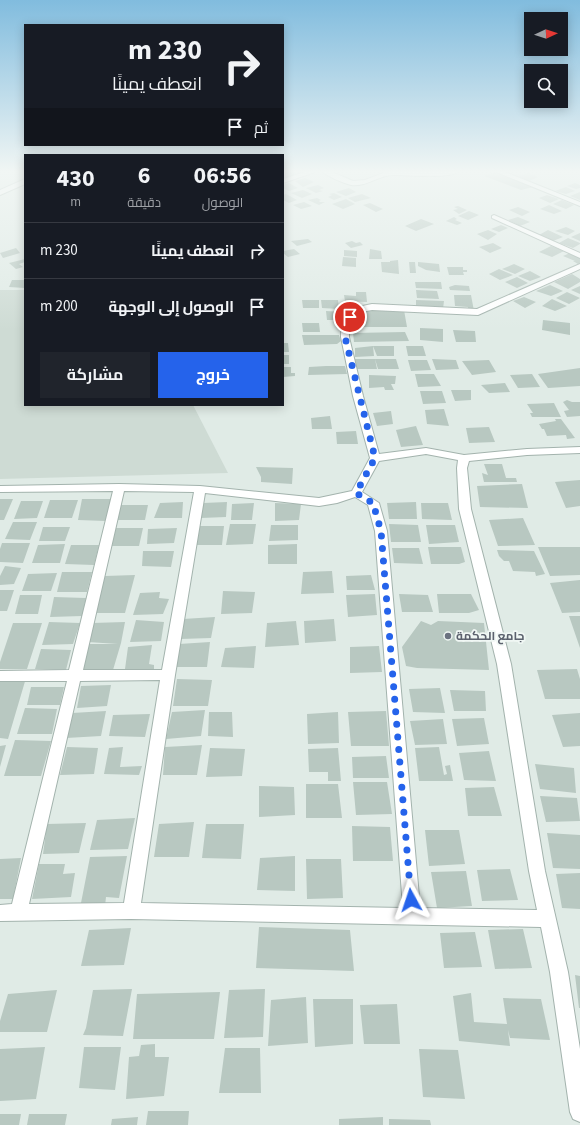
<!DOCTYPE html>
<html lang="ar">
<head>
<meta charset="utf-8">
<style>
  :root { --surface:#171b24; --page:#20242c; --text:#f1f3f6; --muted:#9ea1a6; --line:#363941; --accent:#2563eb }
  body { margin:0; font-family:"Source Sans 3",Cairo,sans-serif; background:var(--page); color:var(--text); direction:rtl; height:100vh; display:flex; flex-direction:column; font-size:15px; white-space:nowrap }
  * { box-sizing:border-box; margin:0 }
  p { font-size:13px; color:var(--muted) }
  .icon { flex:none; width:22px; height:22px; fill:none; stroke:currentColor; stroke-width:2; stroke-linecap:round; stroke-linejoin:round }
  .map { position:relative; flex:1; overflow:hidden; direction:ltr }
  .panel { position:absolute; left:24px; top:154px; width:260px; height:252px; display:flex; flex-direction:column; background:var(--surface); border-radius:0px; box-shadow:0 2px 10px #0003; direction:rtl }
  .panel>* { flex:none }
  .hud { position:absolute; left:24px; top:24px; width:260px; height:122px; border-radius:0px; box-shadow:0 2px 10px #0003; direction:rtl; background:#171b24; color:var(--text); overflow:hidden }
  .needle { width:26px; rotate:87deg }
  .tools { position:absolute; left:524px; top:12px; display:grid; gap:8px }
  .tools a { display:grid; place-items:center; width:44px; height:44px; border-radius:0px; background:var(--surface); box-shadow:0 2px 10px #0003; font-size:20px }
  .pin { position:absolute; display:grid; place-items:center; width:34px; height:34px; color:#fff; margin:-17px; border:2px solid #fff; border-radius:50%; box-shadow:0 1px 4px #0007 }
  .me { position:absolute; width:44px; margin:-22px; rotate:355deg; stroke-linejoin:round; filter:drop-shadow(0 0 3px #0008) }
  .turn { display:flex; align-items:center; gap:14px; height:84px; padding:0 16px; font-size:18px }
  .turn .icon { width:52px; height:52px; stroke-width:2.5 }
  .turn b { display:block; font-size:28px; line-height:34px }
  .then { display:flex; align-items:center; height:38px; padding:0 16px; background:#0003; gap:8px; font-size:15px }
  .eta { display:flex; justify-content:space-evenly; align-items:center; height:68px; text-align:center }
  .eta b { font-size:24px; font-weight:700; line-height:28px }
  .button { display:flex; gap:8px; margin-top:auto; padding:8px 16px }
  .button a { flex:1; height:46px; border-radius:0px; background:var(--accent); color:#fff; font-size:16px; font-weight:700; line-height:46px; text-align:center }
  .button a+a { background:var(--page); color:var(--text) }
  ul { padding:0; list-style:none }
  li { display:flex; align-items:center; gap:12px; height:56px; padding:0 16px; border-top:1px solid var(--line) }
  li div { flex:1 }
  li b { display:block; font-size:15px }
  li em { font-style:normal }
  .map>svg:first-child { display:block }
  .built { fill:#cedbd4 }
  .building { fill:#b8c8c1 }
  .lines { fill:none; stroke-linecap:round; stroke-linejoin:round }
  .minor-casing { stroke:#a3b3ad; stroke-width:2 }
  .minor { fill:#fff; fill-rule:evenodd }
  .route { stroke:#2563eb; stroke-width:7; stroke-dasharray:0 12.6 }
  .worship-dot { fill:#6b7280; stroke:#f0f7f4; stroke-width:1.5 }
  .labels { text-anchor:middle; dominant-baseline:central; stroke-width:3.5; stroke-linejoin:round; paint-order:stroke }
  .worship-label { font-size:12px; font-weight:bold; fill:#5b616d; stroke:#f0f7f4; text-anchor:start }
</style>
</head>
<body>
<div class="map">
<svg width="580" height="1125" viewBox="0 0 580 1125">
  <rect width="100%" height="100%" fill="#e0ebe6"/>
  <!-- built -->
  <path class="built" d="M0,290H25V405H193L228,473L0,479Z"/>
  <!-- building -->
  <path class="building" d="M285,172H292L296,174L285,178H283V173Z
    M496,172L533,187L521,190L484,176Z
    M528,173L538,177L529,181L518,176Z
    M305,178L314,182L303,187L295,181Z
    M289,183L298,188L289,191L283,188V185Z
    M575,183L580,185V188L576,189L567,186Z
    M318,185L324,188L319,190L323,191L316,193L306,188Z
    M566,187L575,191L566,194L555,191Z
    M349,188L356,192L346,196L336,192Z
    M303,190L312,194L302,198L291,193Z
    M580,192V200L570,196Z
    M334,193L342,197L334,200L328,197L332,195L329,194Z
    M286,194L297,200L289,203L283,200V195Z
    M362,194L371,198L355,202L348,198Z
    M547,195L559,199L550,203L539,198Z
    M317,198L321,200L319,201L320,202H325L319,205L308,200Z
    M346,199L355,204L343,209L332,204Z
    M562,200L574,205L566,209L553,204Z
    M304,202L312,206L301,209L293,205Z
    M370,203L383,209L376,212L363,205Z
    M549,205L562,211L554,214L540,209Z
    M458,206L467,210L459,214L453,210L458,209L454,207Z
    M518,207L530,212L522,216L509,210Z
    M469,211L479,215L468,220L458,216Z
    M454,217L457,219L455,220L462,223L457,225L446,221Z
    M518,217L530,222L520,226L508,220Z
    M421,219L434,224L416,231L405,226Z
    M501,225L508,228L499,232L491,229Z
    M566,227L575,231L568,235L555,231Z
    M488,230L497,234L488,240L477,234Z
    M548,230L563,237L553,241L539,235Z
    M580,233V241L571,237Z
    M568,238L580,243V244L573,248L559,243Z
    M308,239L312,242L297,246L291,241Z
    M352,241L356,243L360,242L363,245L351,248L345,243Z
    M493,243L502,248L490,253L479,247Z
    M551,246L564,251L552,257L539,252Z
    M16,248L20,253L3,258L0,253Z
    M294,249L300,254L288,257L283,253V251Z
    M370,249L381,251L382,259H369Z
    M344,250L357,251V257L344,256Z
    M570,253L580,257V263L578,264L573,261H575L563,256Z
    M343,257L356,258V267L342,266Z
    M25,259V262L19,264L23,267L16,269L9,263Z
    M398,260L399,274L382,272L381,262H390V261Z
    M409,262H415L416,273H410Z
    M418,262L439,264L440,272L426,270L418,266Z
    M514,264L525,269L515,274L502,269Z
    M447,267H463V270H467V272H463L464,275H449Z
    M499,269L513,275L500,280L489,274Z
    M530,271L541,277L530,281L518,276Z
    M572,274L580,279V282L568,289L554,282Z
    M517,277L528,283L517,288L505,282Z
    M12,280H25V288L9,287Z
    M415,282H441L442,289L416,288Z
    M455,285L469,286L470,291L450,290L449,287Z
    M550,285L563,291L551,296L536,291Z
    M580,286V294L571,290Z
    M416,290L437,291L439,299L417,298Z
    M356,292H366L367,302L345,301L344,295L356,296Z
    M567,292L580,298L569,304L556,298Z
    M454,295H471L474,311L468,310V307L455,306Z
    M524,297L536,302L525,308L513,301Z
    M552,299L567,306L555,311L542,306Z
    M302,300H319V308H303Z
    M321,300H338L339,309L322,308Z
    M416,300L444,301L443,309L416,307Z
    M364,310H404L407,327H354L355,319Z
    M326,311L344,312V320H327Z
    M543,320L570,323V335L542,330Z
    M302,323H319L320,332H303Z
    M420,328L443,329V342L420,340Z
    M453,330L475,331L476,342H456Z
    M405,332L409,341L354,342L353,333Z
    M302,335H339L341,341L337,344L304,345Z
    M283,343H288L289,352H283Z
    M373,346H394V356H377Z
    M373,346L374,356L355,357V348Z
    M406,346H423L426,356H408Z
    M283,355H289V364H283Z
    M353,359H375L377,369H357Z
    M375,359H396L399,369H378Z
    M432,359L456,360L459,369L436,370Z
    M408,360H427L431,370L411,371Z
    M489,360L496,372L472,375L462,361Z
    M326,366H345L347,374L308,375L309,367Z
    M283,367H291V373H295V376L283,377Z
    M580,368V386L548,388L538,374Z
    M415,374H434L441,386L418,387Z
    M532,374L540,387L518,388L510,375Z
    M369,375L396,376L395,384H391L394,390H385L384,387L369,388Z
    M505,383L510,392L489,393L481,385Z
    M451,390H471V400L455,401Z
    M420,391H442L446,403L423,404Z
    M567,400L572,402H580V416L567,417L564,411L569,410L563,402Z
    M554,403L561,417H532L530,413H533L527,404Z
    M444,409L449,426L427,424L425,410Z
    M391,411L393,424L377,426L373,413Z
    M330,416L332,429H312L311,418Z
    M555,419H561L575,438L567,439L566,435L547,436L544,429H542L539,424L556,421Z
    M416,426L423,445L401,447L396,430Z
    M489,427L495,442L469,443L466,428Z
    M356,431L358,444H337L336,432Z
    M484,464H502L506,478H516L517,482H484L482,473L488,475Z
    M256,467L293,468L292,484L261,482V477Z
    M580,480V506L566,508L555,482Z
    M522,484L528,508L480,507L477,486Z
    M0,499H13L4,520H0Z
    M82,499H111L106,521L78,520Z
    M50,500H78L72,518H44Z
    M21,501H43L37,518L14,519Z
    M183,502L182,518H154L160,503Z
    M227,502L226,517L201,518L203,503Z
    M416,502L417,519H389L387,503Z
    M254,503L252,520H231L232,504Z
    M275,503L301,504L299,520L275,521Z
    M421,503H448L452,520L422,519Z
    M121,505H148L145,520H117Z
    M523,518L535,545L498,546L489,520Z
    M13,522H37L30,540L5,539Z
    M230,524H256L253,544L226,545Z
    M389,524L418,525L421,542H391Z
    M271,525H298V540L269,541Z
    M426,525H455L459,542L429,544Z
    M194,526H224L222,545H192Z
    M43,527H70L65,541H39Z
    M115,528H143L139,546H112Z
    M177,528L174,543L147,544L148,529Z
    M2,543H30L23,563L0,562V549Z
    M65,544L60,563H32L38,545Z
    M297,544V564H268V545Z
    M71,545H99L94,565L65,564Z
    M428,547H461L465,562L459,564H431Z
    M538,547H580V575L550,576Z
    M392,548H419L423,564L394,563Z
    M497,550L534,551L545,574L536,576L535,572L513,571L509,561H504L499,556Z
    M143,551H174L171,567L142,566Z
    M5,566L21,568L14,584L0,585V576Z
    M332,571L334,593L301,594L303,572Z
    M62,572H92L87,592H57Z
    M57,573L51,591H22L28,574Z
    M135,575L125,613H95L105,576Z
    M371,575L375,590H347L346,576Z
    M580,580V612L562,613L550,583Z
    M0,590H14L7,611H0Z
    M223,591L255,592L252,613L221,614Z
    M160,592L159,598L169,599L163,614L133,615L140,593Z
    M375,594L377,615L348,617L346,595Z
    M399,594L428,595L433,612H402Z
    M437,594H471L479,610L469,613H439Z
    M20,595H42L38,614H15Z
    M54,597L86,598L82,616L50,617Z
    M569,616H580V648Z
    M215,617L211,638L180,639L183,619Z
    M334,619L336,641L305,643L304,621Z
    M136,620L164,622L161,641L130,642Z
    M296,621L299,645L265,647L267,623Z
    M421,621L431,625L438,621L484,623L489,670L417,668L406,666L402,647Z
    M49,622L80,623L73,644L42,645Z
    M125,622L121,643L113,670L82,671L88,644H118L88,642L92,623Z
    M13,623H42L27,669H0V662Z
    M210,642L207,667H175L179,644Z
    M152,645L149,664L154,665V669H125L128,647Z
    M256,646L254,668L221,667L225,648Z
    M379,646L382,672L350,673V647Z
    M41,649L71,650L66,670L35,669Z
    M577,669L580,679V699H545L537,670Z
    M26,678L8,739L0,738V679Z
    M177,679L212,680L208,706H173Z
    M111,685L107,706L77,708L81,686Z
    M31,687H64L60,705H27Z
    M440,688L445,713L413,712L409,689Z
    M450,690L485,691L486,711H454Z
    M25,708L57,709L52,734H17Z
    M205,710L201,736L166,739L172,712Z
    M106,711L101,736L66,738L72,713Z
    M386,711L389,746H351L348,712Z
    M209,712H232L233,737L208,736Z
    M338,712L339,743L308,744L307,714Z
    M580,713V746L563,747L552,715Z
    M150,714L145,737L109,736L113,715Z
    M484,718L489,744L457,746L452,719Z
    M443,719L447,744L415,745L410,721Z
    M15,740L51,741L41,776H4Z
    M6,745L0,767V746Z
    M202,745L197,775H163L165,747Z
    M67,747L98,748L94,774L60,775Z
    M123,747L120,767L142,766L139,775L104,774L109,748Z
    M439,747L444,775L447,774L445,766L450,765L453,781H419L415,748Z
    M210,748L245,749L242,776L206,777Z
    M338,748L341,781H328V772H309L308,749Z
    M489,751L496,781L464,780L459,753Z
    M386,756L389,778H353L352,757Z
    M535,764L574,768L576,793L540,789Z
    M353,782H387L392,814L356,815Z
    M306,784H338L342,818H306Z
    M259,786L294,787L295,815L259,817Z
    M494,787L502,816H468L465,788Z
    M540,796L577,798L580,821L546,822Z
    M135,818L128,849L90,850L97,820Z
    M194,822L189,857H154L159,824Z
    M86,823L79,853L43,854L47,824Z
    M206,824H244L241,859L202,858Z
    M352,826L390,827L393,861H353Z
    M425,830H459L465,864L429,866Z
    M547,833L580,835V869L553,868Z
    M127,856L119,898L106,897L105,906L80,908L90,857Z
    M295,856V891L257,890L260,858Z
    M21,858L13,899H0V859Z
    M306,859H341L343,898L307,899Z
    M39,864H65L63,874L75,873L71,897L32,899Z
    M510,869L518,900L482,901L477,870Z
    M466,871L472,906L437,908L431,872Z
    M580,873V909L562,908L556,874Z
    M259,927L350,930L354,971L256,968Z
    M131,928L124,965L81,966L89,930Z
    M523,929L532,968L495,969L488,930Z
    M475,932L482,967L444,968L440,933Z
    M575,975L580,976V1008H579Z
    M132,989L123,1036L83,1035L86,1028L93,990Z
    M265,989L263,1037L224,1038L229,990Z
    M57,990L47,1032H0V1021L8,994Z
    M220,992L214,1039H133L137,994Z
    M471,993L474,1022L507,1024L503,998L541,999L550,1040L510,1038L508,1030L510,1046L459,1041L453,996Z
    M306,997L308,1043L268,1046L271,1000Z
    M313,999H353V1044L315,1047Z
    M397,1004L400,1044H364L360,1005Z
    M155,1044V1057H169L164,1096L126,1099L129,1057L139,1056L141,1045Z
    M45,1047L36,1099L0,1101V1049Z
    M84,1047H121L115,1090L79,1088Z
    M225,1048H260L261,1093H219Z
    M419,1049L458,1050L465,1099L423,1097Z
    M148,1111H189L188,1125H146Z
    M0,1114H21L19,1125H0Z
    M29,1114H67L65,1125H27Z
    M138,1117L137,1125H111L112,1119Z
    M383,1117V1125H339V1119Z
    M389,1119L430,1120L431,1125H389Z"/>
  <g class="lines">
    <!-- minor casing -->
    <g class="minor-casing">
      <path id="minor" d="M305,172H315L283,183V179Z
        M323,172H332L353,181L365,180L386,172H458C447,179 408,175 393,175C379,175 367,187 351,185C343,183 329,177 323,172Z
        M496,172H505L580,202V206Z
        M25,179V184L0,195V190Z
        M494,215L580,253V258L492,218V216Z
        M580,264V269L478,315L372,310C356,312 349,321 349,337L363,396L379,454L426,448L464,455L527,449L580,447V453L527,455L469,461L467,468L471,509L511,664L545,871L568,972L580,1049V1122L573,1119L570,1112L550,972L541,927L131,919L0,921V905L12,904L67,681H0V671L69,670L113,491L0,492V486L119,484L200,486L319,498L352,491L370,458L353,396L341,337C341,316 352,307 372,304L477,309ZM426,454L458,460L457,468L459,509L497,664L529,871L537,910L420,908L387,531L379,503L362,492L379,461ZM124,491L194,492L162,670H83ZM205,493L319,506L337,503L355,497L368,505L375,531L403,908L141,903L175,675ZM160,680L124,903L29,904L80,681Z"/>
    </g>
    <!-- minor -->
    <use href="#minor" class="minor"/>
  </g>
  <!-- sky -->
  <linearGradient id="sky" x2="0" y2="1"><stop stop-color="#81bcde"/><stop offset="0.52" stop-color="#f1f6f4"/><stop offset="1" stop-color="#f1f6f4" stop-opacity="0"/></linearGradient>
  <rect width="580" height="330" fill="url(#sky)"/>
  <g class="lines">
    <!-- route -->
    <path class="route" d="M350,317L345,328V337L375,458L356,493L373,503L381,531L411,900"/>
  </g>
  <!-- markers -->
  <circle class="worship-dot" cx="448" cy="636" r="4"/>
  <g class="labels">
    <!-- worship labels -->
    <g class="worship-label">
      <text x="456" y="636">جامع الحكمة</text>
    </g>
  </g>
</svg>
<div class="tools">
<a><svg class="needle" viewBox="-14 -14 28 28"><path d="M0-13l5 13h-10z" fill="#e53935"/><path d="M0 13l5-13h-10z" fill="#9ea1a6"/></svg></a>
<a><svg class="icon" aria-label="search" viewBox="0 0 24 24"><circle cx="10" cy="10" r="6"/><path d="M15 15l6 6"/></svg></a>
</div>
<div class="pin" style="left:350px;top:317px;background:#d93025"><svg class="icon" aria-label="arrive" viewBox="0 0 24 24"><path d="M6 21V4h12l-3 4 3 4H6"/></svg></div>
<svg class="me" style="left:411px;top:900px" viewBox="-20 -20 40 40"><path d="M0-17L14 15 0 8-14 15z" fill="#2563eb" stroke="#fff" stroke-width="4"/></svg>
<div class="hud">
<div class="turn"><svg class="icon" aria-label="right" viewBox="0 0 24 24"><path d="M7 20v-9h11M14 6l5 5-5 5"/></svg><div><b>230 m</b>انعطف يمينًا</div></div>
<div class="then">ثم<svg class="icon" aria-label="arrive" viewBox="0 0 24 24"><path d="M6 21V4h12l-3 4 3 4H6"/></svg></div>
</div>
<section class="panel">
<div class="eta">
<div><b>06:56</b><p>الوصول</p></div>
<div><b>6</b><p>دقيقة</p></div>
<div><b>430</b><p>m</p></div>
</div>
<ul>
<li><svg class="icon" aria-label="right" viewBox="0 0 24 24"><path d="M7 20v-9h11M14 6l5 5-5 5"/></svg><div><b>انعطف يمينًا</b></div><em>230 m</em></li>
<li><svg class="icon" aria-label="arrive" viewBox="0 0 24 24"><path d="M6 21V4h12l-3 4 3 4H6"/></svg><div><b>الوصول إلى الوجهة</b></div><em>200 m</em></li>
</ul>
<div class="button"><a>خروج</a><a>مشاركة</a></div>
</section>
</div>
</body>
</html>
